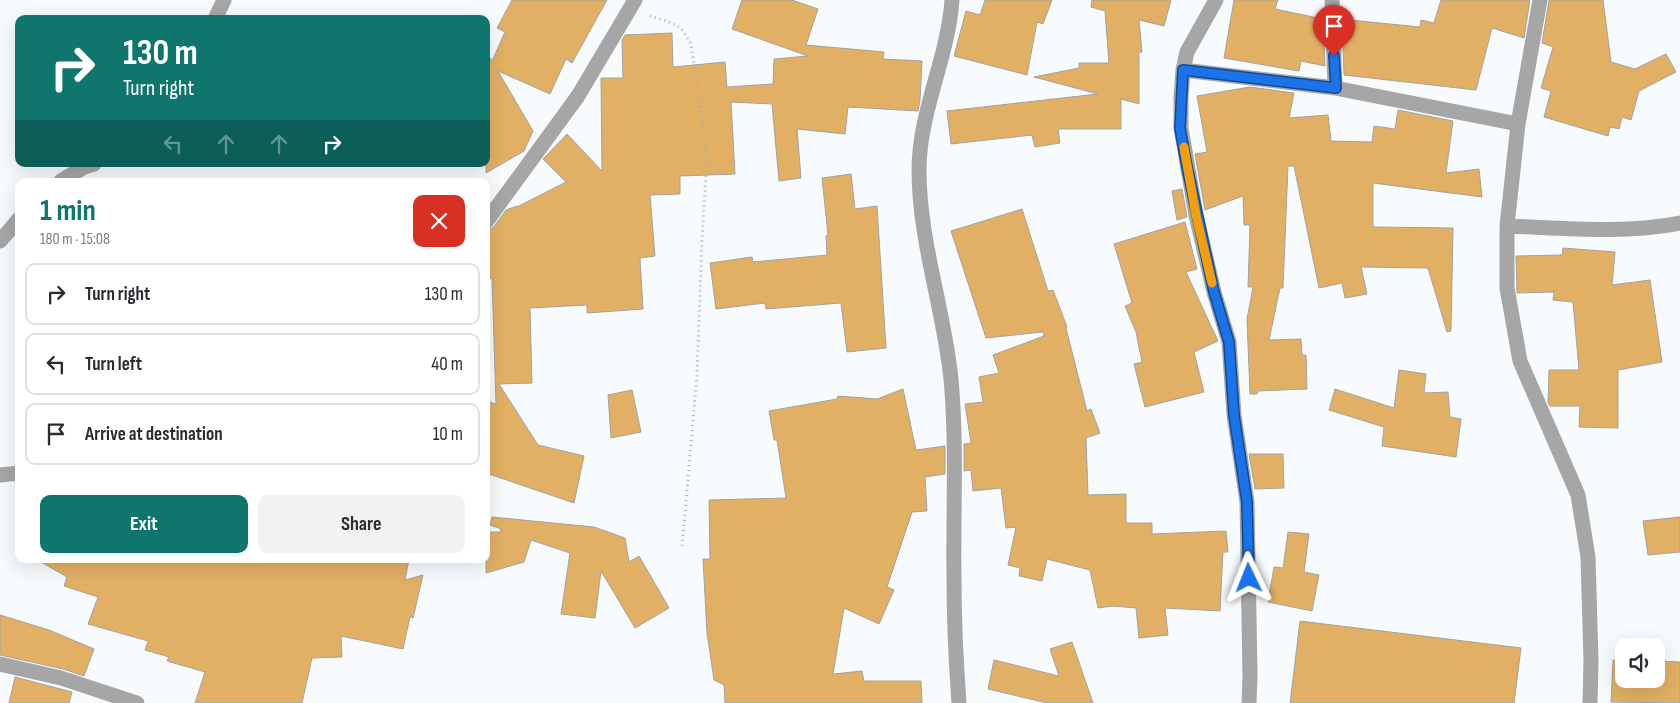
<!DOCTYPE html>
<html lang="en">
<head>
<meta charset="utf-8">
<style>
  :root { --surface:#fff; --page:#f2f2f3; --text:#2b2b33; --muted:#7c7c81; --line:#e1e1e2; --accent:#0f766e }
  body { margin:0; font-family:"Sofia Sans Condensed",sans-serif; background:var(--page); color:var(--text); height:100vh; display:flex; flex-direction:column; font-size:19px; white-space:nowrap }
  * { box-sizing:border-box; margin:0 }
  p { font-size:16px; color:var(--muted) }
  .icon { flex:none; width:28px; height:28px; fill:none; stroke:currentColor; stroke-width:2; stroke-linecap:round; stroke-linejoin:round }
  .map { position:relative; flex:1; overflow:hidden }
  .sheet { position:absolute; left:15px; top:178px; width:475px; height:385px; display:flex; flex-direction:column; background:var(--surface); border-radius:10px; box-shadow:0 5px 20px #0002 }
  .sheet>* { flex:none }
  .top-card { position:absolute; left:15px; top:15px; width:475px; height:152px; border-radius:10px; box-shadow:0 5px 20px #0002; background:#0f766e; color:#fff; overflow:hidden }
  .controls { position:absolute; left:1615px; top:638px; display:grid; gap:10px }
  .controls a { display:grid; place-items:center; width:50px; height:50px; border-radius:10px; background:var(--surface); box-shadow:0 5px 20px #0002; font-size:25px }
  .pin { position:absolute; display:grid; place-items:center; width:42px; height:42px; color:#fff; margin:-51px -21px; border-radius:50% 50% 50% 0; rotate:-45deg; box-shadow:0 0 5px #0007 }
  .pin .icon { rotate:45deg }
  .me { position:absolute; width:55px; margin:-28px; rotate:358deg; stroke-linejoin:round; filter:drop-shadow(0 0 4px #0008) }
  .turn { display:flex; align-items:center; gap:18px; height:105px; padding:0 25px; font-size:22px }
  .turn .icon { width:65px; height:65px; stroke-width:2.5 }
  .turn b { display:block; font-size:35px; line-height:42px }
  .lanes { display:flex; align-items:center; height:48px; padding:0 25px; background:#0003; justify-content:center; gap:25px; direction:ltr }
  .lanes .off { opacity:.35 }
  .round { display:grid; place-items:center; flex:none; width:52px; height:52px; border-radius:10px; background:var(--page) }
  .headline { display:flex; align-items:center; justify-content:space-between; height:85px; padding:0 25px }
  h1 { font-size:30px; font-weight:700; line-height:38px; color:var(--accent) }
  .primary-button { display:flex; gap:10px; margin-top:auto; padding:10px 25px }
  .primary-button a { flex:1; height:58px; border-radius:10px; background:var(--accent); color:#fff; font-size:20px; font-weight:700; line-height:58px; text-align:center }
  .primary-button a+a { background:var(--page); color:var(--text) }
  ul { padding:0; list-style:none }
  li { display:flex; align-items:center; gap:15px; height:62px; margin:0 10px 8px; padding:0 15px; border:2px solid var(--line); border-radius:10px }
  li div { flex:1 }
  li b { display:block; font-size:19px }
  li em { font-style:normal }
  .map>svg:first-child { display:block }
  .building { fill:#e1b064; stroke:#a4a29e }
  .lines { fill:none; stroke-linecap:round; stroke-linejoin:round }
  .path { stroke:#aaadaf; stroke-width:3; stroke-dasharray:1 4; stroke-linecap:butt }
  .minor { stroke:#a5a6a5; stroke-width:15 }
  .route-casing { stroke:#114b97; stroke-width:12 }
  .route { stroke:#1a73e8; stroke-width:9 }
  .slow { stroke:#f59e0b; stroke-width:9 }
</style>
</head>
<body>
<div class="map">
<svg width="1680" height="703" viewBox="0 0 1680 703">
  <rect width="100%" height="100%" fill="#f7fbfe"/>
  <!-- building -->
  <path class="building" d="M512,0H607L572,63L566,59L550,94L498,71L533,131L524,151L486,173V51L492,61L505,32L497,28Z
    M742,0H792L818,9L806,45L884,52L883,59L922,61L920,100L918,111L848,107L845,134L797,129L801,178L779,181L772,104L731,102L735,174L680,176V194L650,195L655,256L640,258L643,309L587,313V305L530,308L532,383L499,384L538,445L584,456L574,503L486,473V401L496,404L492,278L486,280V231L493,228L506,210L517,206V207L566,182L543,159L567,134L602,171L601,78H623L622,40L625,35L672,33L673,67L725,62L727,87L773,84L774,59L808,56L732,29Z
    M985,0H1052L1043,24L1037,22L1027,75L954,56L966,11L980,15Z
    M1092,0H1171L1164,26L1139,20L1142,52H1139V104L1121,99V129H1058L1060,143L1035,147L1032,135L951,144L947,111L1098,94L1034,77L1079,68V63H1109L1105,11L1091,7Z
    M1234,0H1278L1275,9L1323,19L1325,66L1301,61L1299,71L1224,58Z
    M1441,0H1530L1524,38L1492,28L1476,90L1344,75L1342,24L1349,25L1350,20L1420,27L1421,20L1434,23Z
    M1549,0H1603L1611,62L1635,69L1666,54L1676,72L1639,91L1631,120L1622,117L1619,129L1610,127L1608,136L1544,117L1551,91L1541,88L1553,47L1542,43Z
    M1250,87L1294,93L1289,118L1328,115L1331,141L1372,142L1374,126L1395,129L1398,110L1453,121L1446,173L1479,169L1482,197L1373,183V227L1453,228L1451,331L1447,332L1428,268L1361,267L1367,294L1345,298L1342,283L1319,288L1294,166H1288L1283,288H1280L1269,340L1301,339L1302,355H1306L1307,389L1258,391L1257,394H1250L1247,319L1253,287H1248L1250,225H1244L1243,196L1205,210L1195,154L1207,152L1197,96Z
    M851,174L855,209L877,206L886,348L847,352L841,303L766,309L765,303L716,309L710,263L752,257L753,262L827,255L826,236L828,235L822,178Z
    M1182,189L1187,217L1177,220L1172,191Z
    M1022,209L1048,291L1053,290L1067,327L1066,328L1087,411L1091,409L1100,433L1086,438L1088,495L1126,494V523H1152V534L1226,531L1228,552H1223L1220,611L1165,608L1168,635L1139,638L1136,608L1113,606L1098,608L1090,570L1047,559L1042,581L1019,576L1020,568L1008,565L1016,527L1006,528L1001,488L973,491L971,470L964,471V444L971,443L965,404L983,402L979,377L999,373L993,355L1044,336L1043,332L986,338L951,231Z
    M1185,222L1197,269L1186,272L1218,341L1194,352L1204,392L1145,407L1134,364L1142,362L1136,332L1125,306L1132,303L1114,244Z
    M1563,248L1615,252L1612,285L1650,280L1662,362L1618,370V428L1579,427L1580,406H1550L1548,403L1549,370H1579L1573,302L1553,300L1554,292L1517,293L1516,256L1562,255Z
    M1399,370L1426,374L1424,393L1448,392L1450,417L1461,419L1456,457L1382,446L1384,427L1329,410L1335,389L1394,408Z
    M903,389L916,450L945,446V474L925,477L927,511L912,512L887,587L894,590L879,624L844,608L833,674L862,671L864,681H921L922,703H725L724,685L714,680L707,633L703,559H710L709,500L786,498L777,440H774L769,411L837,399L838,396L877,399Z
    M632,390L641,432L611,438L608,395Z
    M1249,454H1283L1284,488L1255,489Z
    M492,517L594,527L625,538L629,562L639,556L669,608L635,628L601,571L595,618L561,614L570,553L531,540L524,562L486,573V532H500L501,529L490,525Z
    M1680,517V552L1648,555L1643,521Z
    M1288,532L1309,534L1304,572L1319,575L1312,611L1268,602L1274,567L1283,568Z
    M36,559H174L173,561L288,559L344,563V559H409L405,580L423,575L413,618L410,617L403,649L341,636L342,657L312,658L302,703H195L205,672L167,661L169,657L145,650L148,641L88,624L98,597L64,586L67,577Z
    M0,615L49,630L94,649L84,676L63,669L0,655Z
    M1300,621L1521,648L1514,703H1290Z
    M1072,642L1093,703H1047L988,689L994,660L1059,676L1050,649Z
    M1613,660H1624V679H1656V661L1680,662V703L1611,702Z
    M15,677L72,692L69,703H9Z"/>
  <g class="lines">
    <!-- path -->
    <path class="path" d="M650,16L667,21L681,28L691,44L707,157L702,240L697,375L682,548"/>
    <!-- minor -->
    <path class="minor" d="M952,0C948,58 919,112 919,170C919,241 944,309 951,379C957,445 953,512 954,579C954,620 956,662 959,703
      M1216,0L1187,52L1183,70L1181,97V128L1196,215L1214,292L1229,342L1234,415L1247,502L1250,675L1249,703
      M1332,0L1335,88
      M1540,0L1518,124L1507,226V288L1520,361L1578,495L1588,557L1591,661L1590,703
      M215,19L224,0
      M1183,70L1335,88L1518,124
      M61,181L84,167L94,164
      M486,222L578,96L635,0
      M1507,226C1565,228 1623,234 1680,223
      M0,241L19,219
      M0,475L19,473
      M0,664L61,678L137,703"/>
  </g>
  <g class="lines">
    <!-- route casing -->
    <g class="route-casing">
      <path id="route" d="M1249,578L1247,502L1234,415L1229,342L1214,292L1187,167L1180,128L1183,70L1336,88L1334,56"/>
    </g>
    <!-- route -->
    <use href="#route" class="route"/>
    <!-- slow -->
    <path class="slow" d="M1184,147L1196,215L1212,283"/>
  </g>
</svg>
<div class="controls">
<a><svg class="icon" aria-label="sound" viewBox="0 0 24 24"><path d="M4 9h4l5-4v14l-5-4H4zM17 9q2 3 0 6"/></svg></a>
</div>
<div class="pin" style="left:1334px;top:56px;background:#d93025"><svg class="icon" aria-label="arrive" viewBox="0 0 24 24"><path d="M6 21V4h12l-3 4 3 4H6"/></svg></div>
<svg class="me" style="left:1249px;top:578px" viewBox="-20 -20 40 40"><path d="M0-17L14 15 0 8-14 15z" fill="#1a73e8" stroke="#fff" stroke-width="4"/></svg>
<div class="top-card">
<div class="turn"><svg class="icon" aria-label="right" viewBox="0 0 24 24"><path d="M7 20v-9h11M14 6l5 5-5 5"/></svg><div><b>130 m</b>Turn right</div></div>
<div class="lanes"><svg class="icon off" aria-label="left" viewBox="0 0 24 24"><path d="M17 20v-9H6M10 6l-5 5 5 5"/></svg><svg class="icon off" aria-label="ahead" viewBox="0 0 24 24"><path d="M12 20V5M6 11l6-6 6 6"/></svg><svg class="icon off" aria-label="ahead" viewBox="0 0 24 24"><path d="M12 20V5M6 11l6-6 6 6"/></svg><svg class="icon" aria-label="right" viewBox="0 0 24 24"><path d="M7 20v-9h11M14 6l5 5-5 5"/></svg></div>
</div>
<section class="sheet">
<div class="headline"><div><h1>1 min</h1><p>180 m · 15:08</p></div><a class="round" style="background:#d93025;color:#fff"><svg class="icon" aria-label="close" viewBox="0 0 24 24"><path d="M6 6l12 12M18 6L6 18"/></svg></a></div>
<ul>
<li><svg class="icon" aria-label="right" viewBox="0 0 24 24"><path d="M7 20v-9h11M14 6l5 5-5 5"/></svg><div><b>Turn right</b></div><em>130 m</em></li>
<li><svg class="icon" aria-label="left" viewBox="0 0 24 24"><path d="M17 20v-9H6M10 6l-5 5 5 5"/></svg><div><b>Turn left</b></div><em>40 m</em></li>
<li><svg class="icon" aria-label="arrive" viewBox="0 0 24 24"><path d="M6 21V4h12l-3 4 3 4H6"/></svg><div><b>Arrive at destination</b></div><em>10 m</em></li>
</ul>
<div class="primary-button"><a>Exit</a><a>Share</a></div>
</section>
</div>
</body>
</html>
